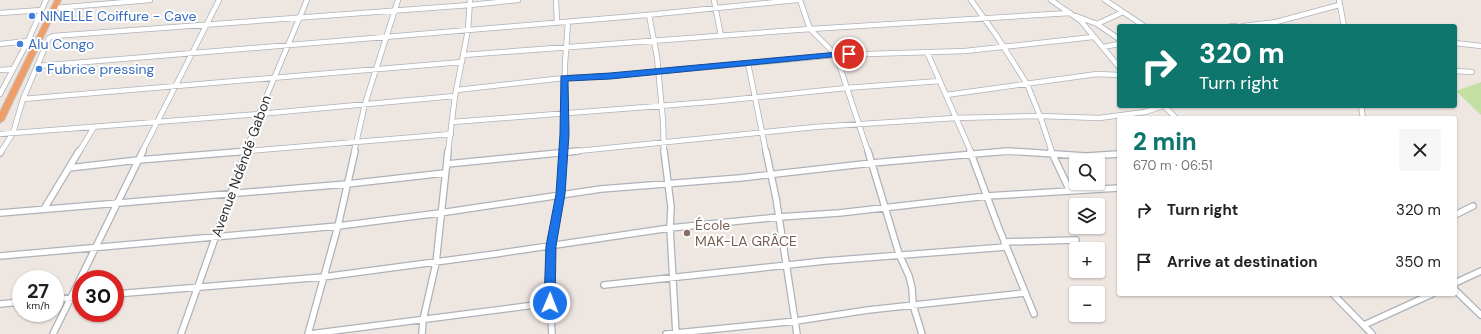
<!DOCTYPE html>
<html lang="en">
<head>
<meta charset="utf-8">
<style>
  :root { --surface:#fff; --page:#f6f6f6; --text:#222; --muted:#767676; --accent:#0f766e }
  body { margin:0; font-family:"DM Sans",sans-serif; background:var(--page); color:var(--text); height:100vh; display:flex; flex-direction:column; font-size:15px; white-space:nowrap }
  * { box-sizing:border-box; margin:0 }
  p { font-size:13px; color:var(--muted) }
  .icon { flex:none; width:22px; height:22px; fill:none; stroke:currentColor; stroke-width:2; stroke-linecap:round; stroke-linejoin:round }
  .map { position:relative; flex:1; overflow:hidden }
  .details { position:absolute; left:1117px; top:116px; width:340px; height:180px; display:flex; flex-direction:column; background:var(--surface); border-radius:4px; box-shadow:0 1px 3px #0004 }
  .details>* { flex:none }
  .top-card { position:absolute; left:1117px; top:24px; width:340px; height:84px; border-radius:4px; box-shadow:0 1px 3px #0004; background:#0f766e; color:#fff; overflow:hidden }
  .controls { position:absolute; left:1069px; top:154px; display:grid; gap:8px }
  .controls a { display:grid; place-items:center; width:36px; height:36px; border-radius:4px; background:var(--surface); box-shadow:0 1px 3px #0004; font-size:20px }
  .speed { position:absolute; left:12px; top:270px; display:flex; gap:8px; font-size:20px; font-weight:700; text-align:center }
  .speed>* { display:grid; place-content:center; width:52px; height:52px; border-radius:50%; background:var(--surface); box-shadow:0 1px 3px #0004; line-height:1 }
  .speed small { font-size:10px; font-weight:400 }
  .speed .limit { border:6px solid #d22; background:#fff; color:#111 }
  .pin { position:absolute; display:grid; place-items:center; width:34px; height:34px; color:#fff; margin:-17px; border:2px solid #fff; border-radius:50%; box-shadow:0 1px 4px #0007 }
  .me { position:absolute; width:44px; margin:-22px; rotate:1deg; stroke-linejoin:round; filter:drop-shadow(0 0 3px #0008) }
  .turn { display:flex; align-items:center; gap:14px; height:84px; padding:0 16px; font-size:18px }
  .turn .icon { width:52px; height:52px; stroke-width:2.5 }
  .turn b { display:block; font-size:28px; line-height:34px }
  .round { display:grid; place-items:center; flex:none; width:42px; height:42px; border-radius:4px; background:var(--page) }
  .headline { display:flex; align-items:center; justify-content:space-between; height:68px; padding:0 16px }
  h1 { font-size:24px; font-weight:800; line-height:30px; color:var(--accent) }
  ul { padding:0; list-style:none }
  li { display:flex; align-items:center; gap:12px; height:52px; padding:0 16px }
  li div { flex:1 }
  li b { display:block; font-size:15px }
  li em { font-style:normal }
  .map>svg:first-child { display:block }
  .green { fill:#c3e0a2 }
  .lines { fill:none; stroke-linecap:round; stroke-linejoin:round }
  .minor-far1-casing { stroke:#aeb2b9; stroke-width:6 }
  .minor-casing { stroke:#aeb2b9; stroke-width:8 }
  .trunk-casing { stroke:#c4c4c4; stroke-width:2 }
  .minor-far1 { stroke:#fff; stroke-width:4.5 }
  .minor { stroke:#fff; stroke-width:5.5 }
  .trunk { fill:#ef9e68; fill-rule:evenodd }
  .route { fill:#1a73e8; stroke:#114b97 }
  .shop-dot { fill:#3f7fe0; stroke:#fff; stroke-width:1.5 }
  .education-dot { fill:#8d6e63; stroke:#fff; stroke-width:1.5 }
  .labels { text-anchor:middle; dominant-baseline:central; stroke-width:4; stroke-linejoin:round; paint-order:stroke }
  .shop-label { font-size:14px; fill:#366cbe; stroke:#fff; text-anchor:start }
  .street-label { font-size:14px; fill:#2e2e2e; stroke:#fff }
  .education-label { font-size:14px; fill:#785e54; stroke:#fff; text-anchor:start }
</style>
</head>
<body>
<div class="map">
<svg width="1481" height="334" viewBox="0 0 1481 334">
  <rect width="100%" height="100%" fill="#eee6e1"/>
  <!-- green -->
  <path class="green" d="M1481,82V115L1456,91Z"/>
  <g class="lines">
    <!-- minor-far1 casing -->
    <g class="minor-far1-casing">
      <path id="minor-far1" d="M556,0L557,23
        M714,0L721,36
        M800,0L810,29L836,55L868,152
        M971,0L996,35L1027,84L1040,116L1052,152
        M1051,0L1081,21L1119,67
        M1105,0L1144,26
        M1339,0L1344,26
        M55,8L150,0
        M0,13L42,10
        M649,15L657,57L663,121L664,152
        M1076,16L1097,24L1119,39
        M1097,24L1123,12
        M1231,26H1235
        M1243,26L1276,22L1339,5
        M1455,43L1481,46
        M0,44L28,41
        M1103,47L1119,44
        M927,52L971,152
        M463,55L810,29L1070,13
        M748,63L766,152
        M38,66L647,15L797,0
        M0,70L13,69
        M1455,71L1472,72
        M457,90L564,78L611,76L836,55L965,51L1093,37
        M0,94L28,41L46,0
        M946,95L1097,74L1119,75
        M23,99L462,62
        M1164,106L1176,118
        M1361,106L1363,118
        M452,122L710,102L846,88L940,81
        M0,134L259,114L455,96
        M1,152L13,133L23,99L49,38L53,36L470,5L518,0
        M79,152L94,127
        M142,152L219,0
        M237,152L451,134
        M246,152L259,114L307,0
        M354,152L365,104L398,0
        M448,152L455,96L468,30L470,0
        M563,152L565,64L568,22
        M568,152L815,127L955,118L1040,116L1099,118L1145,112L1163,106
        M999,152H1021"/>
    </g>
    <!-- minor casing -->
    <g class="minor-casing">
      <path id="minor" d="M664,151L671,207L670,228L676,334
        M766,151L776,198L797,334
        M868,151L899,254L909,276L912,288L913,305L922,334
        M970,151L998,226L1034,314
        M1051,151L1070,191
        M0,153L1,151
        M447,164L578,151
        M69,168L138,160L249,151
        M44,209L79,151
        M0,213L347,184L445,173
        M1455,215L1473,206
        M1004,242L1076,240
        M0,256L338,226L440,213L601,189L740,178L872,163L1008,151L1086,156L1119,154
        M1455,283L1481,271
        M604,285L825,261L1006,247
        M1455,290L1481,315
        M115,294L323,277L495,254L670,228L779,217L839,213L987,196L1119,188
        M1333,294L1372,334
        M55,299L81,297
        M0,304L21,302
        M1364,325L1432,294
        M53,334L143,151
        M181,334L246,151
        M308,334L338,226L355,151
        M310,334L550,303
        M422,334L423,320L436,263L448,151
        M552,334L550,303L551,247L561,194L563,151
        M666,334L796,321L868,310L1024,293"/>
    </g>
    <!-- trunk casing -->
    <g class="trunk-casing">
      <path id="trunk" d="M55,0H61L4,120L0,123V112Z"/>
    </g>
    <!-- minor-far1 -->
    <use href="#minor-far1" class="minor-far1"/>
    <!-- minor -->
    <use href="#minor" class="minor"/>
    <!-- trunk -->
    <use href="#trunk" class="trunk"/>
  </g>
  <!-- route -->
  <path class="route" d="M849,51L853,54L852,55L610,79L568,81L569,134L565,194L556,246L555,303L553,307L550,308L546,307L544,303L546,246L556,194L560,134L561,76L610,73Z"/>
  <!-- markers -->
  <g class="shop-dot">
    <circle cx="32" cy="16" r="4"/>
    <circle cx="20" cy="44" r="4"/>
    <circle cx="39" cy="69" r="4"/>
  </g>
  <circle class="education-dot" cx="687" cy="233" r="4"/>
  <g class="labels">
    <!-- shop labels -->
    <g class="shop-label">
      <text x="40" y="16">NINELLE Coiffure - Cave</text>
      <text x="28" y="44">Alu Congo</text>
      <text x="47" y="69">Fubrice pressing</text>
    </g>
    <!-- street labels -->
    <g class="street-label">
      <text transform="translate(241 166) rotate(-70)">Avenue Ndéndé Gabon</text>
    </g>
    <!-- education labels -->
    <g class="education-label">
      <text x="695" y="225">École<tspan x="695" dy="16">MAK-LA GRÂCE</tspan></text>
    </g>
  </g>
</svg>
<div class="controls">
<a><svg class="icon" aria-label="search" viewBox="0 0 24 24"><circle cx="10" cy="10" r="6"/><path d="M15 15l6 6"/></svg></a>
<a><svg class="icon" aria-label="layers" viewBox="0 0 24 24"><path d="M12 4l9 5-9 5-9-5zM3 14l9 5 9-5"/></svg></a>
<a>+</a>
<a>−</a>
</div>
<div class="speed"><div>27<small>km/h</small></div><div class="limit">30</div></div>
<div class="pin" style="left:849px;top:54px;background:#d93025"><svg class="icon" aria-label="arrive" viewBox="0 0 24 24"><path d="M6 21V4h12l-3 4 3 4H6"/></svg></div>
<svg class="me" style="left:550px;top:303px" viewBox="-20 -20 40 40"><circle r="17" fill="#1a73e8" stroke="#fff" stroke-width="3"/><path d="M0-11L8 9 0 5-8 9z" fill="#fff"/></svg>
<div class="top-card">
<div class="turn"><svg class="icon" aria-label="right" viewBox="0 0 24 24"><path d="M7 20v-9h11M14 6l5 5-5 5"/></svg><div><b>320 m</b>Turn right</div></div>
</div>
<section class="details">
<div class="headline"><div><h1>2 min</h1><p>670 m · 06:51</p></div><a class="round"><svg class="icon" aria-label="close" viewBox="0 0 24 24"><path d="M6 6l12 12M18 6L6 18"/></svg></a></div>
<ul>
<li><svg class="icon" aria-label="right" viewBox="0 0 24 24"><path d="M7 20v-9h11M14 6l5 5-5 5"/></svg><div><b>Turn right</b></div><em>320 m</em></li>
<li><svg class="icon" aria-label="arrive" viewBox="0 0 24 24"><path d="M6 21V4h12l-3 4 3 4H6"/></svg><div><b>Arrive at destination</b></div><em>350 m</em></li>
</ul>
</section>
</div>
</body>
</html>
